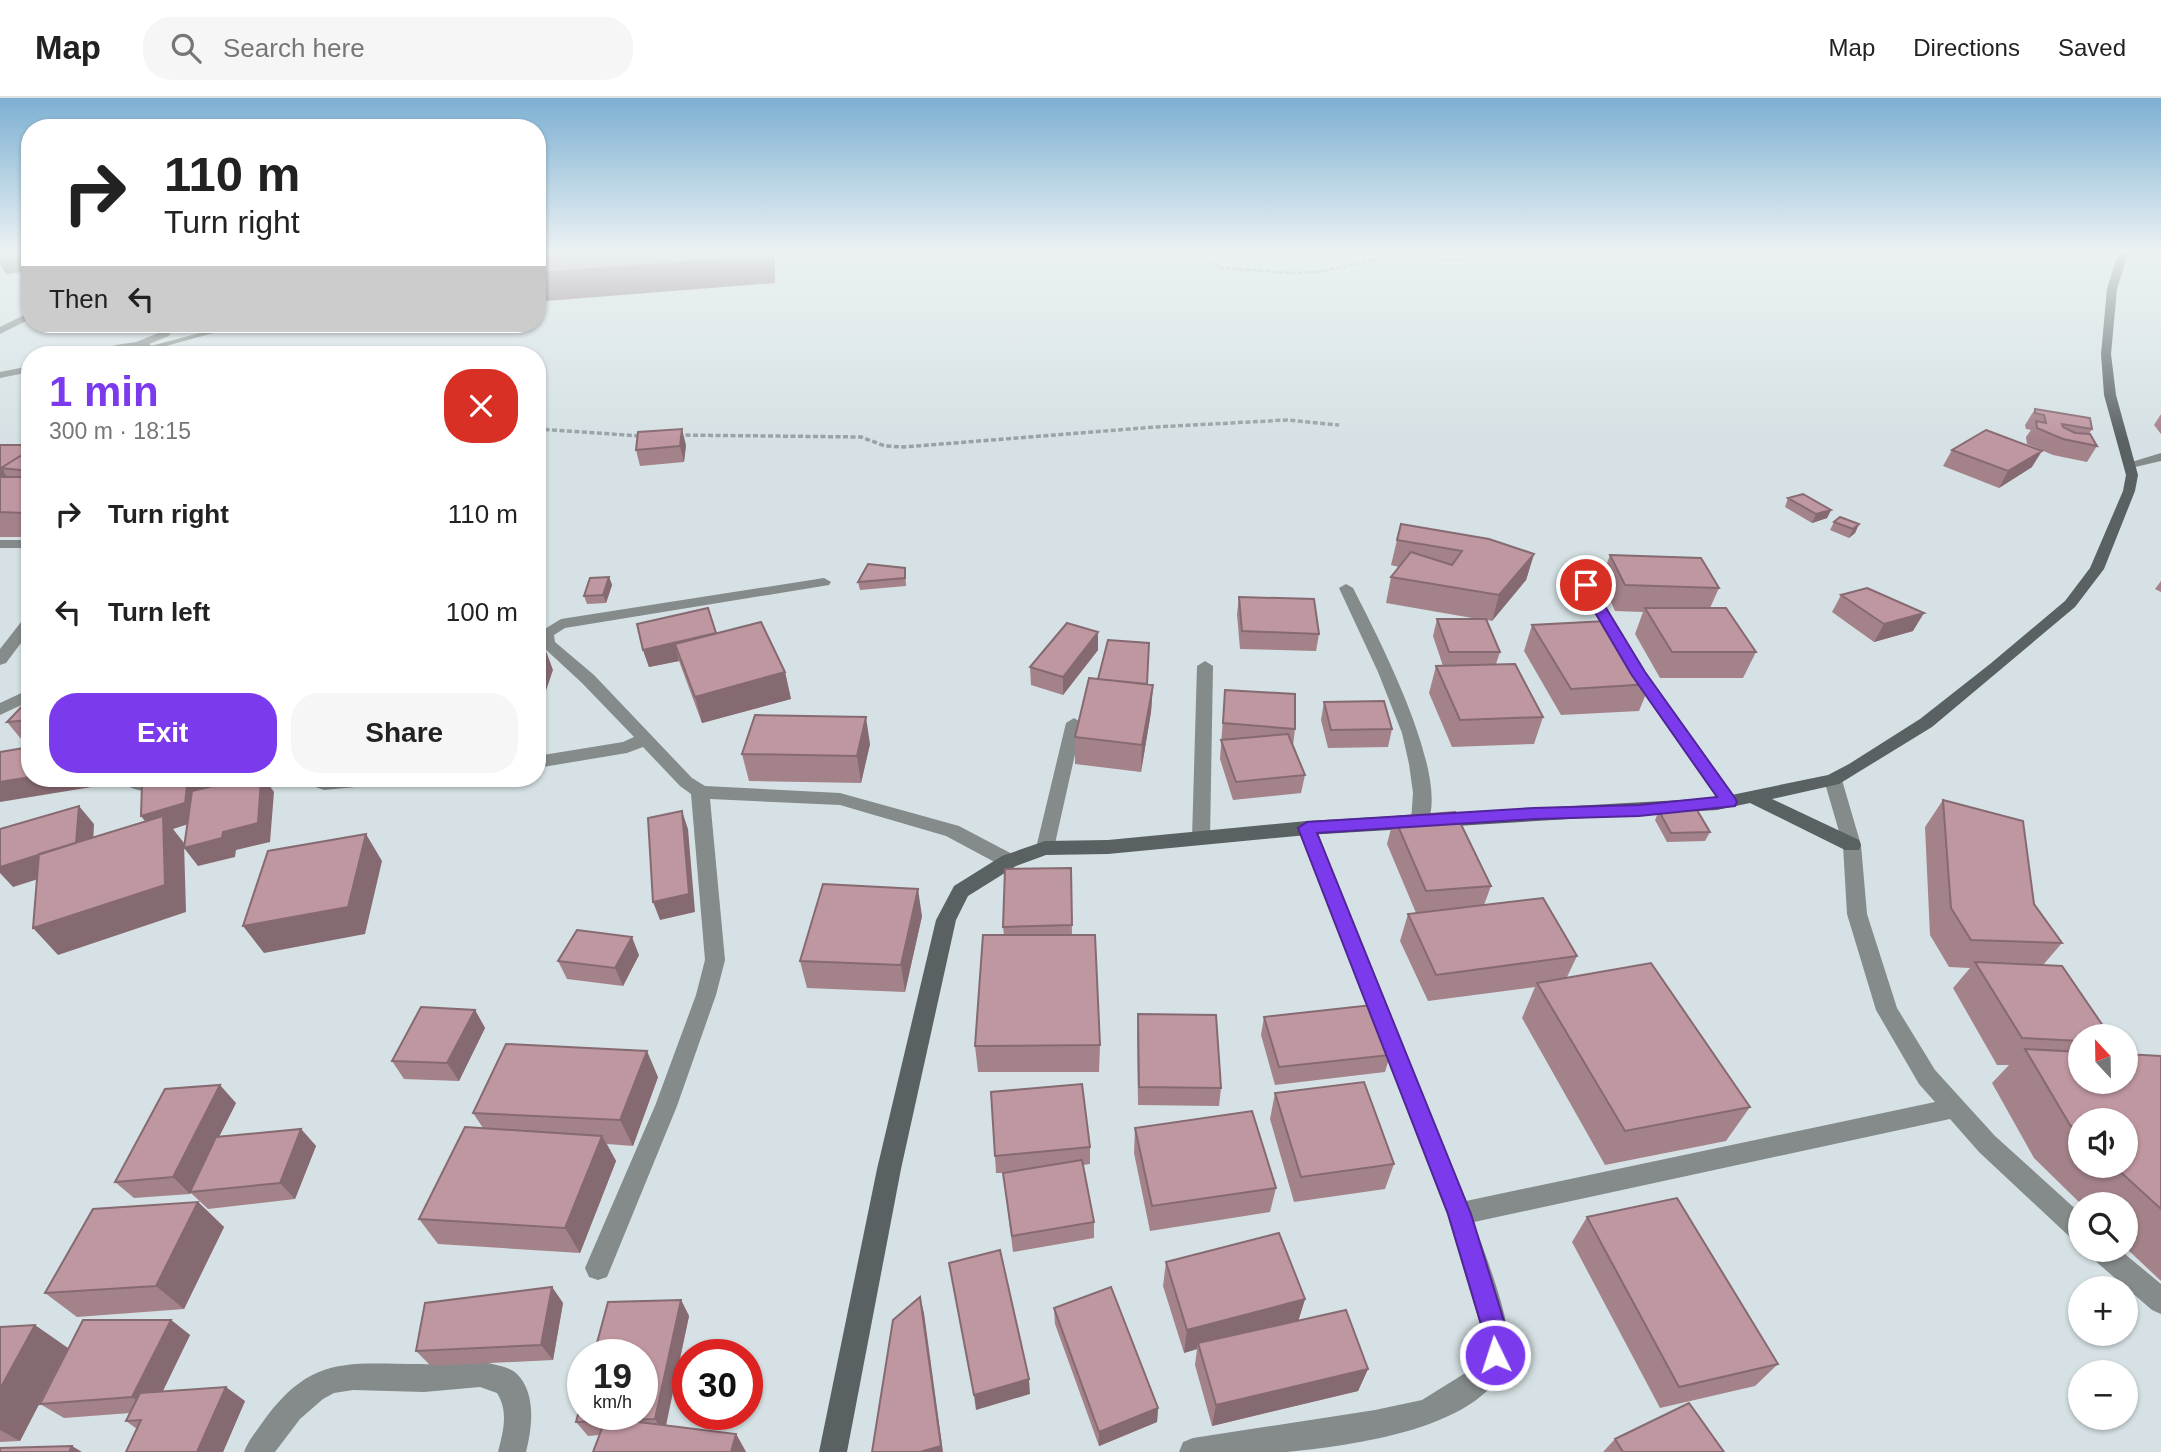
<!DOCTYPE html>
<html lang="en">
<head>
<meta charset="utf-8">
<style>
  :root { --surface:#fff; --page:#f6f6f6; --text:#222; --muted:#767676; --line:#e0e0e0; --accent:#7c3aed }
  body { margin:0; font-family:Arial,sans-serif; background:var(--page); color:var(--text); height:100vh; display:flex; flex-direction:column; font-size:26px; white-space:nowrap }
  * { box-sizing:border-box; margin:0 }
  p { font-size:23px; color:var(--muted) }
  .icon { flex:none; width:38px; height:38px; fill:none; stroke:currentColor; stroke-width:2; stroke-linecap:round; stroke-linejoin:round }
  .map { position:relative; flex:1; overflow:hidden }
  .details { position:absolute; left:21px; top:248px; width:525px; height:441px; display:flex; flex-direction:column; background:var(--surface); border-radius:28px; box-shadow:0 2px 5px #0004 }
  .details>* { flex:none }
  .guide { position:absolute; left:21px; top:21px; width:525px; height:214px; border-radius:28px; box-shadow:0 2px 5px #0004; background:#fff; color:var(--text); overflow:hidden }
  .needle { width:46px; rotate:338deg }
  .controls { position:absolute; left:2068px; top:926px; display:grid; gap:14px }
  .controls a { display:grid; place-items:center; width:70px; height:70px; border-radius:50%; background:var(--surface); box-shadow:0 2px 5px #0004; font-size:35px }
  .speed { position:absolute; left:567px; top:1241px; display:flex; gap:14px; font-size:35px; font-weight:700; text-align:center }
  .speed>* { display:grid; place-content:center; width:91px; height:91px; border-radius:50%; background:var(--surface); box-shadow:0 2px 5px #0004; line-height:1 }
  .speed small { font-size:18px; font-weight:400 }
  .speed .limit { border:10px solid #d22; background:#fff; color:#111 }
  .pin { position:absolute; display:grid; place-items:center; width:60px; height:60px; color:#fff; margin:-30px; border:4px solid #fff; border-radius:50%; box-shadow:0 2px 7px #0007 }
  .me { position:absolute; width:77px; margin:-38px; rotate:356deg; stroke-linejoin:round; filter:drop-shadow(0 0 5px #0008) }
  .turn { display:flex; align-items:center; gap:24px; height:147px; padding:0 28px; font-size:32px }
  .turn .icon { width:91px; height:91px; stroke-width:2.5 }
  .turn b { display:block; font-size:49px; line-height:60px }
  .then { display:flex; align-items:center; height:66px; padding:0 28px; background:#0003; gap:14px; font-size:26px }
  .round { display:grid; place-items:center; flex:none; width:74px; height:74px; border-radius:28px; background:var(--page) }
  .headline { display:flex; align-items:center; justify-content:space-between; height:119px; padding:0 28px }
  h1 { font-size:42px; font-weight:800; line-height:52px; color:var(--accent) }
  .primary-button { display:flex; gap:14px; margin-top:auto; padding:14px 28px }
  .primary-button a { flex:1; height:80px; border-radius:28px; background:var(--accent); color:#fff; font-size:28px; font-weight:800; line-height:80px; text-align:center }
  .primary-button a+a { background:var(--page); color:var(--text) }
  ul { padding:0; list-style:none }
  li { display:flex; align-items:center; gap:21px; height:98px; padding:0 28px }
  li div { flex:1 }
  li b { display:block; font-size:26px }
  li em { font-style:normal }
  header { display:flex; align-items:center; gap:42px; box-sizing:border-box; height:98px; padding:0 35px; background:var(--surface); border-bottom:2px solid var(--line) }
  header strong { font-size:33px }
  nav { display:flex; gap:38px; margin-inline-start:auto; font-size:24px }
  .search { width:490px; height:63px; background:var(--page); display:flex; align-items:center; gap:18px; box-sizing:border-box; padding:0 24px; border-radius:28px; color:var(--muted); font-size:26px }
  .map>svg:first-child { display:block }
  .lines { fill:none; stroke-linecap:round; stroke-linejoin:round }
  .path-far1 { stroke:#98a2a4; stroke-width:2.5; stroke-dasharray:4.5 2; stroke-linecap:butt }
  .path { stroke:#98a2a4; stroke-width:3.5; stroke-dasharray:5 2.5; stroke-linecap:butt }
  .lane { fill:#858a8b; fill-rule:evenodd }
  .street { fill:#858a8b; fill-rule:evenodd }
  .secondary { fill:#5a6163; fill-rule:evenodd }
  .wall { fill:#a4828a; fill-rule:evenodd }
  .shaded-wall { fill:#866a71 }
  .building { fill:#bf97a1; stroke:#866a71; stroke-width:2 }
  .route { fill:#7c3aed; stroke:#51269a; stroke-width:2 }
</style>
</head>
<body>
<header>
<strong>Map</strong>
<div class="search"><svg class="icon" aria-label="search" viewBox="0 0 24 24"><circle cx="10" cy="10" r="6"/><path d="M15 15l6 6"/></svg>Search here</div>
<nav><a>Map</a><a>Directions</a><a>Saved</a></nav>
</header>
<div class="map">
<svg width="2161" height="1354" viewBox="0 0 2161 1354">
  <rect width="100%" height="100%" fill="#d5e1e4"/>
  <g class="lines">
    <!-- path-far1 -->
    <path class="path-far1" d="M1185,152L1222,170L1290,175L1318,174L1389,159L1465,162L1509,152H1564"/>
    <!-- path -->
    <path class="path" d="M537,331L641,338
      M678,337L861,339L885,348L904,349L1155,329L1287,322L1339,327"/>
    <!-- lane -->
    <path class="lane" d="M234,226H247L151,252L147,249Z"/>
    <!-- street -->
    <path class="street" d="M30,214V221L0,236V229Z
      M154,226H169L173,229L169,238L149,246L166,257C154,257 146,250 133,251C116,251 100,258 83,257L116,247L136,244L161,234L162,230Z
      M30,268V274L0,280V274Z
      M2161,355V363L2131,370L2125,366Z
      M0,442H30V450H0Z
      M824,480L831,484L829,487L565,530L554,537L555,544L594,577L692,680L705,688L840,695L959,728L1016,758L1018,763L1016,768H1002L946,738L840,707L710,701L725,862L716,897L677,1008L607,1179L598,1182L589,1179L585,1170L655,1008L696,897L705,862L691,696L680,688L643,649L627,655L537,670V658L623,644L634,639L582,585L542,548L538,535L561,521Z
      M1586,483L1593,487L1645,575L1735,700L1738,704L1735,708H1723L1630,576L1579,487Z
      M1346,486L1353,490C1376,535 1453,681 1426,728H1414L1411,723L1413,695L1409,666L1402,635L1378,574L1339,490Z
      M30,518V533L6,565L0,567V551L25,519Z
      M1205,563L1213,568L1210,741L1208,746H1194L1192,741L1197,568Z
      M30,591V603L0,617V605Z
      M1074,620L1082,625L1054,750L1052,755H1038L1036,750L1066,625Z
      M1833,676L1842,682L1861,747L1867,816L1897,910L1935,972L1995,1038L2081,1116V1145L2072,1141L1979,1054L1950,1021L1474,1124C1484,1155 1515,1229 1508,1258C1491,1331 1348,1348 1286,1354C1251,1354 1214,1354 1179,1354L1183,1344L1193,1340L1375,1312L1422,1302L1475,1269L1482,1256V1233L1447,1116L1298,730L1301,725H1313L1316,730L1466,1103L1935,1004L1919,986L1876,912L1847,816L1843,747L1824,682Z
      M119,681L155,684L218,681C207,697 133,702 119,681Z
      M301,681H385L376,687L324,692L304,685Z
      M2089,1152H2120L2161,1186V1216L2152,1212L2093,1161Z
      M480,1263C490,1266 508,1268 516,1275C537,1295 532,1330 526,1354H498C503,1334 509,1314 497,1295L480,1289L424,1294L353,1292L334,1295L323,1301L300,1321L275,1354H244C249,1341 259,1330 267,1318C314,1256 351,1266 421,1266C440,1267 460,1264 480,1263Z"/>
    <!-- secondary -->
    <path class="secondary" d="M2119,152H2129L2117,191L2111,256L2116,297L2138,377L2135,393L2104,471L2075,509L1932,629L1839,686L1772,701L1859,742L1861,747L1859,752H1845L1750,705L1717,712L1307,737L1108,756L1046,757L1016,768L968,798L956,822L901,1071L847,1354H819L877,1071L936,822L954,788L1002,758L1045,743L1108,742L1307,723L1717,700L1828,677L1849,666L1920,621L1990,566L2065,503L2090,470L2123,393L2126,377L2104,297L2101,256L2107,191Z"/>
  </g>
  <!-- wall -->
  <path class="wall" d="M2035,311L2092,331L2089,336L2097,348L2087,364L2053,357L2027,346L2026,339L2031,332L2026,331L2025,327Z
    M2161,316V336L2154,327Z
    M0,347H30V439H0Z
    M686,347L684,364L640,368L636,352Z
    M1952,352L2032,369L1999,390L1943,368Z
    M1788,400L1831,412L1827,420L1812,425L1785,409Z
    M1834,424L1859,426L1855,435L1849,440L1830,432Z
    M1397,442L1534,456L1526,482L1492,523L1487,522L1500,554L1496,566L1543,619L1534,646L1452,649L1429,595L1436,568H1443L1433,538L1437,521H1478L1386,505L1391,479L1399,469L1391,467Z
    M1610,457L1719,490L1710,510L1756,554L1743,580H1660L1635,536L1643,514L1615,513L1601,482Z
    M905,470L906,488L860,492L858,484Z
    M609,479L612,487L606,505L587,506L584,498Z
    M2161,483V494L2155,491Z
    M1841,497L1913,533L1874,544L1832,514Z
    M1239,499L1319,536L1316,553L1240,551L1237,516Z
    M1532,527L1650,586L1639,613L1561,617L1524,553Z
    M1098,534V552L1063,597L1031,587L1030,569Z
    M716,535L785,574L791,601L702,625L679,563L649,569L643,552Z
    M1147,586L1153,587L1151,614L1141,674L1075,666V639Z
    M1225,592L1295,631L1293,648L1305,677L1301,695L1233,702L1220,661Z
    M30,600V641L22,642L7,624Z
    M1324,604L1392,631L1388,649L1328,650L1321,622Z
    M870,646L861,685L749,683L742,656Z
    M1943,702L2034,806L2062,845L2043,867L2081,938V984L2161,958V1183L2126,1150V1106H2081L2034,1060L1992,985L2009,967H1997L1953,890L1970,870L1949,869L1930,837L1925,729ZM2081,1022L2126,1068H2081Z
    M1659,713L1710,734L1705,743L1667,744L1655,722Z
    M1394,719L1491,788L1484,807L1577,858L1567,879L1750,1009L1726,1043L1605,1067L1522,920L1535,889L1428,903L1400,843L1408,816L1416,815L1387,746Z
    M1071,770L1072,837L1100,947L1099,974H978L975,948L1004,837L1003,829Z
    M922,818L905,894L807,890L800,863Z
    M639,857L623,888L567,881L558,863Z
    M475,912L485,930L459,983L404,981L392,963Z
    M1138,916L1221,990L1219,1008L1138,1007L1137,934Z
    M1264,919L1390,957L1385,974L1275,987L1261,937Z
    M658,979L633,1048L607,1046L616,1063L580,1155L438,1146L419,1121L483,1030L473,1015Z
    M1275,995L1394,1066L1385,1091L1294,1104L1270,1021Z
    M236,1005L219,1039L301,1031L316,1048L295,1101L208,1111L191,1095L190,1096L134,1100L115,1084Z
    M1135,1030L1276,1090L1270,1114L1150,1133L1134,1055Z
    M1090,1049V1066L1083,1067L1094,1124V1140L1013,1154L1003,1075H996L995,1058Z
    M198,1104L224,1129L184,1211L77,1219L45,1195Z
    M1587,1119L1778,1266L1755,1288L1660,1310L1572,1144Z
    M1166,1164L1305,1201L1298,1223L1368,1271L1358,1293L1212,1328L1195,1267L1197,1251L1184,1255L1163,1188Z
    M552,1189L563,1205L553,1262L431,1268L416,1253Z
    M681,1202L689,1218L666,1328L736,1336L746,1354H593L600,1337L588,1338L576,1324Z
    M1054,1210L1158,1310L1157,1324L1099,1348L1055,1226Z
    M171,1222L190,1237L163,1293L245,1303L223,1354H126L137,1331L126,1323L130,1315L64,1320L40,1306Z
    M0,1229L68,1250L20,1343L0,1344Z
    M1615,1341L1724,1354H1603Z"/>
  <!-- shaded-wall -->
  <path class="shaded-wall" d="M0,152H30V165L23,174L6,176L0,166Z
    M770,152H775V185L546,203L538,175Z
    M682,331L686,347L684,364L680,348Z
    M2042,353L2032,369L1999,390L2008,373Z
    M3,373L14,389L0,395V375Z
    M30,406V423L24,415V411Z
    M1831,412L1827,420L1812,425L1816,416Z
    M1859,426L1855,435L1849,440L1853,431Z
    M1534,456L1526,482L1492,523L1499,497Z
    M609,479L612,487L606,505L603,497Z
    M1924,515L1913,533L1874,544L1884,526Z
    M1098,534V552L1063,597V579Z
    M716,536L675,546L679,563L649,569L643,552Z
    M543,545L553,572L537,619V562Z
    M785,574L791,601L702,625L695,599Z
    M1153,587L1151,614L1141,674L1142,647Z
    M866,619L870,646L861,685L857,658Z
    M30,679V681H103L104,687L0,704V684Z
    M188,681H201L202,683L198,723L173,731L184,745L186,814L58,857L33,830L155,736L141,718Z
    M261,681H265L274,694L270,744L236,752L235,759L198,768L184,750L223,734Z
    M79,708L94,726L92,764L13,789L0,775V769Z
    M682,713L688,731L695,814L660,822L653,804Z
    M366,736L382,763L365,836L264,855L243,828Z
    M918,791L922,818L905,894L901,867Z
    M632,839L639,857L623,888L615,870Z
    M475,912L485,930L459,983L447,965Z
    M647,953L658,979L633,1048L620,1022Z
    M220,987L236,1005L190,1096L173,1079Z
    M301,1031L316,1048L295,1101L280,1085Z
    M602,1038L616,1063L580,1155L565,1130Z
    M198,1104L224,1129L184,1211L156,1188Z
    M552,1189L563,1205L553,1262L541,1247Z
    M920,1199L924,1215L943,1354H920Z
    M1305,1201L1298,1224L1198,1245L1197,1251L1184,1255L1187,1232Z
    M681,1202L689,1218L664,1335L655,1321Z
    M171,1222L190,1237L153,1313L132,1299Z
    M35,1227L68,1250L20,1343L0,1332V1291Z
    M1368,1271L1358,1293L1212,1328L1216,1307Z
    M1029,1281L1030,1296L976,1312L974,1297Z
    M226,1289L245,1303L223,1354H197Z
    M1158,1310L1157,1324L1099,1348V1334Z
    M736,1336L746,1354H731Z
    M72,1348L82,1354H69Z"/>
  <!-- building -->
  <path class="building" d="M7,152H22L14,161L0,162V160Z
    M547,152H770V158L538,175Z
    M2035,311L2090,320L2092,331L2062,326L2063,329L2075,335L2090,336L2097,348L2063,341L2037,330L2036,323L2046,325L2044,317L2035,315Z
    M682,331L680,348L636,352L638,334Z
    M1986,332L2042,353L2008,373L1952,352Z
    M0,347H30V351L29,352H30L1,370L3,373L0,375Z
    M30,352V373L1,370Z
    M0,379H30V406L24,411L29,410L24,415L0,414Z
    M1803,396L1831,412L1816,416L1788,400Z
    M1840,419L1859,426L1853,431L1834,424Z
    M1401,426L1489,441L1534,456L1499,497L1391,479L1411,454L1452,467L1462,453L1397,442Z
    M1610,457L1701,460L1719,490L1625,487Z
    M868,466L905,470V480L858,484Z
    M609,479L603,497L584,498L590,480Z
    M1867,490L1924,515L1884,526L1841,497Z
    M1239,499L1314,501L1319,536L1242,533Z
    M708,510L716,535L643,552L637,526Z
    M1645,510H1726L1756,554H1672Z
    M1437,521H1486L1500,554H1449Z
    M1606,523L1650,586L1571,591L1532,527Z
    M761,524L785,574L695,599L675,546Z
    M1067,525L1098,534L1063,579L1030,569Z
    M1108,542L1149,545L1147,586L1098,581Z
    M543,545L537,562V546Z
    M1515,566L1543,619L1460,622L1436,568Z
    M1089,580L1153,587L1142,647L1075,639Z
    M1225,592L1295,596V631L1223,625Z
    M30,600V622L7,624Z
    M1384,603L1392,631L1331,632L1324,604Z
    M755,617L866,619L857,658L742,656Z
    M1288,636L1305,677L1236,684L1221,642Z
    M30,649V679L0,684V654Z
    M138,681H188L185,705L141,718L142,686L138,687Z
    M241,681H261L258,725L223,734L222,740L184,750L192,693Z
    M1943,702L2023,723L2034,806L2062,845L1971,842L1951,810Z
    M79,708L76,745L0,769V731Z
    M1697,712L1710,734L1671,735L1659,713Z
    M682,713L689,796L653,804L648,720Z
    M1455,714L1491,788L1426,793L1394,719Z
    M163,718L165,787L33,830L39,756Z
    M366,736L348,809L243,828L268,753Z
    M1071,770L1072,827L1003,829L1005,771Z
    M823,786L918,791L901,867L800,863Z
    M1543,800L1577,858L1436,877L1408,816Z
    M577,832L632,839L615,870L558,863Z
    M983,837H1095L1100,947L975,948Z
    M1975,864L2062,868L2110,938H2081V943L2022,940Z
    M1651,865L1750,1009L1625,1033L1537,885Z
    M1372,907L1390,957L1279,969L1264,919Z
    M421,909L475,912L447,965L392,963Z
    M1138,916L1216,917L1221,990L1139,989Z
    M506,946L647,953L620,1022L473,1015Z
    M2025,951L2081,954V984H2126V956L2161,958V1111L2114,1068H2126V1022H2081V1037L2070,1027Z
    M1364,984L1394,1066L1301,1079L1275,995Z
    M1082,986L1090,1049L995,1058L991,994Z
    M220,987L173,1079L115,1084L165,991Z
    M1252,1013L1276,1090L1152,1108L1135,1030Z
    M465,1029L602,1038L565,1130L419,1121Z
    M301,1031L280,1085L190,1094L216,1039Z
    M1082,1062L1094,1124L1012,1138L1003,1075Z
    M1677,1100L1778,1266L1679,1289L1587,1119Z
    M198,1104L156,1188L45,1195L93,1111Z
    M1279,1135L1305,1201L1187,1232L1166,1164Z
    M1000,1152L1029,1281L974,1297L949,1165Z
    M552,1189L541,1247L416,1253L425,1205Z
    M1111,1189L1158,1310L1099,1334L1054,1210Z
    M920,1199L941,1348L920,1354H872L893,1222Z
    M681,1202L655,1321L623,1322L606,1320L605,1323L576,1324L583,1298V1316H642V1256H594L608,1204Z
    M1346,1212L1368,1271L1216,1307L1198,1245Z
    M83,1222H171L132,1299L40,1306Z
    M35,1227L0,1291V1229Z
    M226,1289L197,1354H126L141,1322L126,1323L140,1295Z
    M1689,1305L1724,1354H1623L1615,1341Z
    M606,1320L736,1336L731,1354H593Z
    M72,1348L69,1354H0V1350Z"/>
  <!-- sky -->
  <linearGradient id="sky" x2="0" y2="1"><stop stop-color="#7db0d3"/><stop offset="0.45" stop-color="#ecf2f3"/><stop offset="1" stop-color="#ecf2f3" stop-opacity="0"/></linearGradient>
  <rect width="2161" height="341" fill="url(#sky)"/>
  <!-- route -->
  <path class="route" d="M1586,483L1592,487L1645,574L1735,700L1737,704L1735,708L1639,718L1534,721L1317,735L1471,1116L1507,1233V1257L1503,1266L1495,1269L1486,1266L1483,1257V1233L1448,1116L1298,730L1307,724L1534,710L1639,707L1717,699L1631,576L1579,487Z"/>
</svg>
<div class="controls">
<a><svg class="needle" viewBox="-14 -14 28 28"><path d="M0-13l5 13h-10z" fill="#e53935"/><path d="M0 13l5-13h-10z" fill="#767676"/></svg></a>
<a><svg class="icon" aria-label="sound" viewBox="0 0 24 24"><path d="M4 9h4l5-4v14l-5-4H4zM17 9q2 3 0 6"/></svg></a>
<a><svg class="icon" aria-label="search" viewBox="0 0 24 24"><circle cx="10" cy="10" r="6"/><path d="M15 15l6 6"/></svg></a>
<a>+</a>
<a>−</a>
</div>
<div class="speed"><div>19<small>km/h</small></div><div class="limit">30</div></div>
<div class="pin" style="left:1586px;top:487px;background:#d93025"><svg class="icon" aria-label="arrive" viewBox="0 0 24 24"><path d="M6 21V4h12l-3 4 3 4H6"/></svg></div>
<svg class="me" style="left:1495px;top:1257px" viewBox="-20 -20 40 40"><circle r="17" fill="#7c3aed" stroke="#fff" stroke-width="3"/><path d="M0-11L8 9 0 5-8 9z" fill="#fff"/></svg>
<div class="guide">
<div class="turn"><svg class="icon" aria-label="right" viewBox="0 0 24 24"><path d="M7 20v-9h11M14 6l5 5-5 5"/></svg><div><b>110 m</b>Turn right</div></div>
<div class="then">Then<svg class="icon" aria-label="left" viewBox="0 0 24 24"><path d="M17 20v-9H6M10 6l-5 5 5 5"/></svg></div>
</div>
<section class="details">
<div class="headline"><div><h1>1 min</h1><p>300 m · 18:15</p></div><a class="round" style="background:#d93025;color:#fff"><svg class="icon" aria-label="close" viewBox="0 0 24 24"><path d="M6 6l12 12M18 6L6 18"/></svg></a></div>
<ul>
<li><svg class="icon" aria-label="right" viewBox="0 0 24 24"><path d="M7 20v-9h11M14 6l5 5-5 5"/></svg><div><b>Turn right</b></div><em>110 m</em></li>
<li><svg class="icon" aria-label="left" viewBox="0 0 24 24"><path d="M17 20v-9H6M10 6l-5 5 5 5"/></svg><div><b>Turn left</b></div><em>100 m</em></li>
</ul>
<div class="primary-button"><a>Exit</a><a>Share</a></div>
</section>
</div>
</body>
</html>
